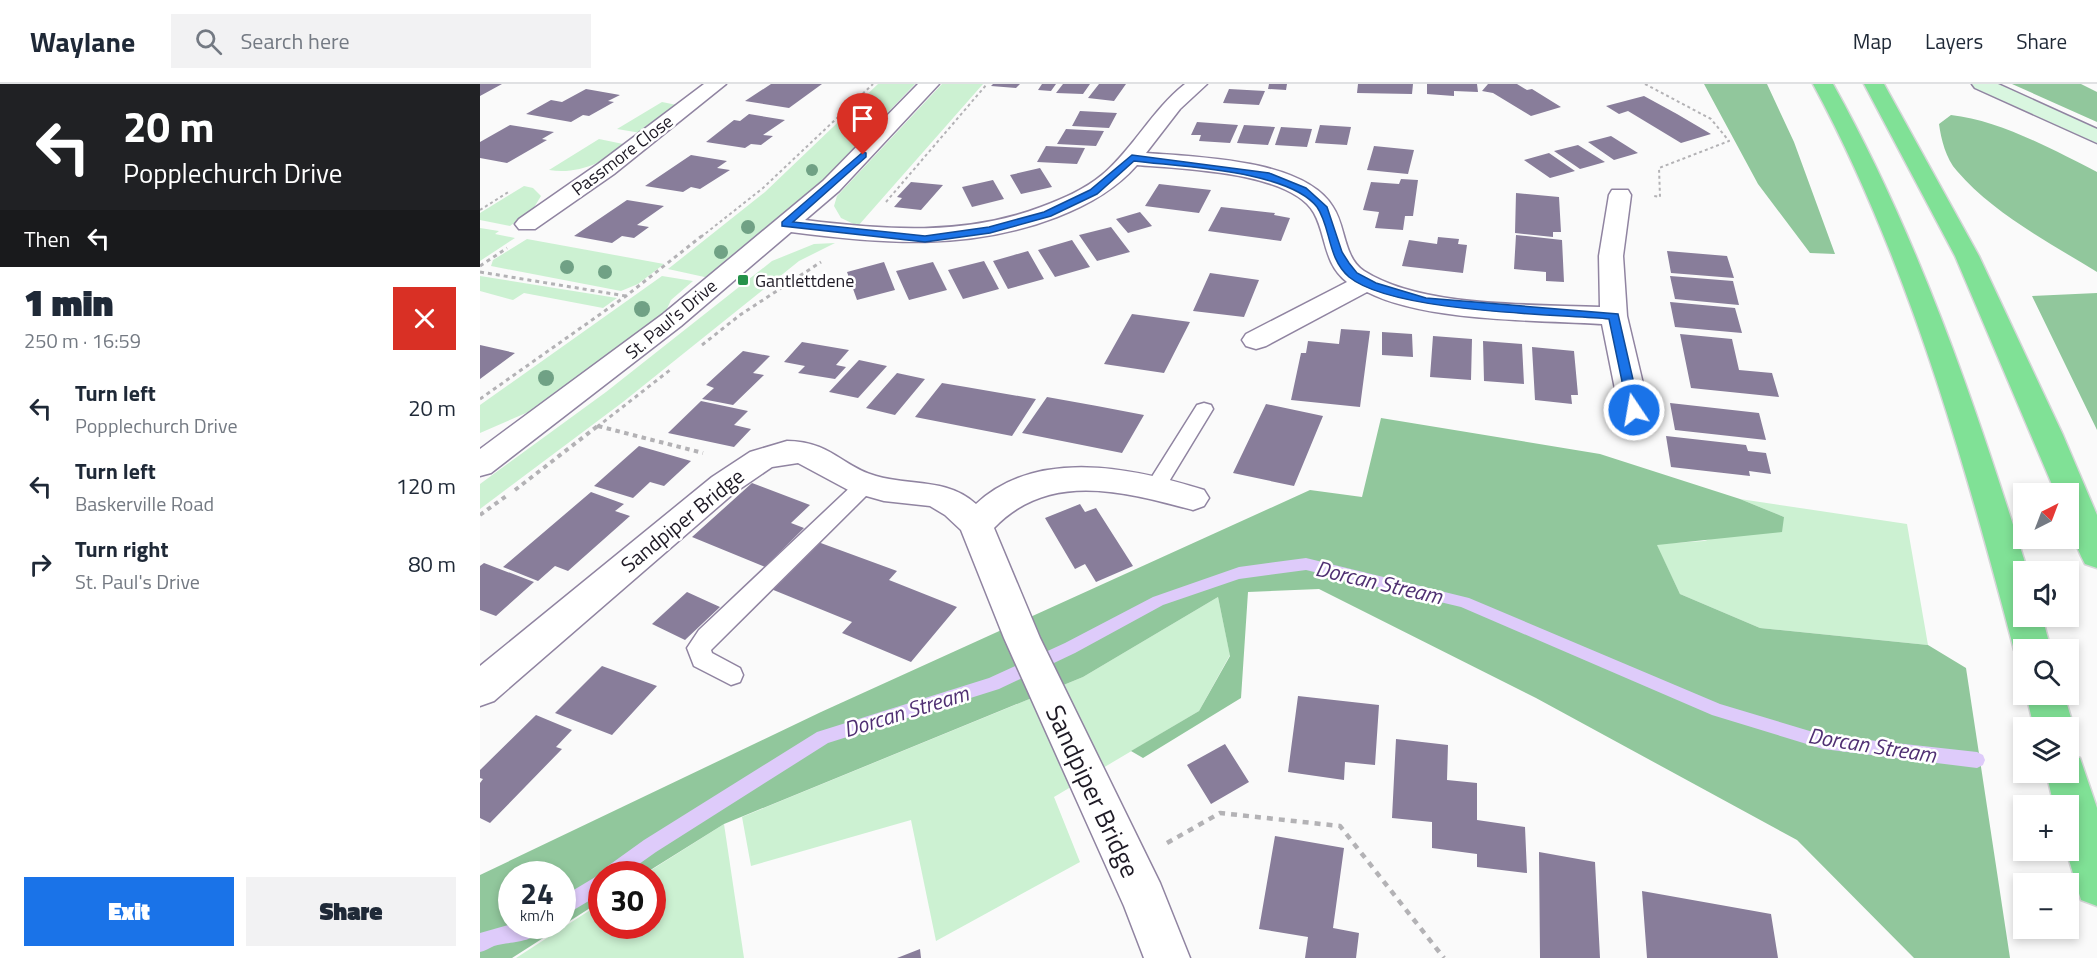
<!DOCTYPE html>
<html lang="en">
<head>
<meta charset="utf-8">
<style>
  :root { --surface:#fff; --page:#f2f2f3; --text:#1f2937; --muted:#747a83; --line:#e0e1e3; --accent:#1a73e8 }
  body { margin:0; font-family:"Titillium Web",sans-serif; background:var(--page); color:var(--text); height:100vh; display:flex; flex-direction:column; font-size:22px; white-space:nowrap }
  * { box-sizing:border-box; margin:0 }
  p { font-size:20px; color:var(--muted) }
  .icon { flex:none; width:33px; height:33px; fill:none; stroke:currentColor; stroke-width:2; stroke-linecap:round; stroke-linejoin:round }
  .map { position:relative; flex:1; overflow:hidden }
  .drawer { display:flex; flex-direction:column; background:var(--surface); width:480px }
  .drawer>* { flex:none }
  .top-card { background:#202124; color:#fff; overflow:hidden }
  .needle { width:39px; rotate:42deg }
  .controls { position:absolute; left:1533px; top:399px; display:grid; gap:12px }
  .controls a { display:grid; place-items:center; width:66px; height:66px; border-radius:0px; background:var(--surface); box-shadow:0 3px 9px #0003; font-size:30px }
  .speed { position:absolute; left:18px; top:777px; display:flex; gap:12px; font-size:30px; font-weight:700; text-align:center }
  .speed>* { display:grid; place-content:center; width:78px; height:78px; border-radius:50%; background:var(--surface); box-shadow:0 3px 9px #0003; line-height:1 }
  .speed small { font-size:15px; font-weight:400 }
  .speed .limit { border:9px solid #d22; background:#fff; color:#111 }
  .pin { position:absolute; display:grid; place-items:center; width:51px; height:51px; color:#fff; margin:-62px -26px; border-radius:50% 50% 50% 0; rotate:-45deg; box-shadow:0 0 6px #0007 }
  .pin .icon { rotate:45deg }
  .me { position:absolute; width:66px; margin:-33px; rotate:348deg; stroke-linejoin:round; filter:drop-shadow(0 0 4px #0008) }
  .turn { display:flex; align-items:center; gap:21px; height:126px; padding:0 24px; font-size:27px }
  .turn .icon { width:78px; height:78px; stroke-width:2.5 }
  .turn b { display:block; font-size:42px; line-height:51px }
  .then { display:flex; align-items:center; height:57px; padding:0 24px; background:#0003; gap:12px; font-size:22px }
  .round { display:grid; place-items:center; flex:none; width:63px; height:63px; border-radius:0px; background:var(--page) }
  .summary { display:flex; align-items:center; justify-content:space-between; height:102px; padding:0 24px }
  h1 { font-size:36px; font-weight:800; line-height:45px }
  .action { display:flex; gap:12px; margin-top:auto; padding:12px 24px }
  .action a { flex:1; height:69px; border-radius:0px; background:var(--accent); color:#fff; font-size:24px; font-weight:800; line-height:69px; text-align:center }
  .action a+a { background:var(--page); color:var(--text) }
  ul { padding:0; list-style:none }
  li { display:flex; align-items:center; gap:18px; height:78px; padding:0 24px }
  li div { flex:1 }
  li b { display:block; font-size:22px }
  li em { font-style:normal }
  header { display:flex; align-items:center; gap:36px; box-sizing:border-box; height:84px; padding:0 30px; background:var(--surface); border-bottom:2px solid var(--line) }
  header strong { font-size:28px }
  nav { display:flex; gap:33px; margin-inline-start:auto; font-size:21px }
  .search { width:420px; height:54px; background:var(--page); display:flex; align-items:center; gap:15px; box-sizing:border-box; padding:0 21px; border-radius:0px; color:var(--muted); font-size:22px }
  main { display:flex; flex:1; min-height:0 }
  .map>svg:first-child { display:block }
  .green { fill:#ccf1d2 }
  .forest { fill:#91c79c; fill-rule:evenodd }
  .lines { fill:none; stroke-linecap:round; stroke-linejoin:round }
  .stream { fill:#decbfa; fill-rule:evenodd }
  .building { fill:#887d9a }
  .lane-casing { stroke:#9084a1; stroke-width:3 }
  .street-casing { stroke:#9084a1; stroke-width:3 }
  .secondary-casing { stroke:#9084a1; stroke-width:3 }
  .highway-casing { stroke:#d6d6d8; stroke-width:3 }
  .path-far3 { stroke:#b3b2b5; stroke-width:2; stroke-dasharray:3 3; stroke-linecap:butt }
  .path-far2 { stroke:#b3b2b5; stroke-width:3; stroke-dasharray:4 4; stroke-linecap:butt }
  .path-far1 { stroke:#b3b2b5; stroke-width:4; stroke-dasharray:4.5 4.5; stroke-linecap:butt }
  .path { stroke:#b3b2b5; stroke-width:4.5; stroke-dasharray:6 6; stroke-linecap:butt }
  .lane { fill:#fff; fill-rule:evenodd }
  .street { fill:#fff; fill-rule:evenodd }
  .secondary { fill:#d9f6e0; fill-rule:evenodd }
  .highway { fill:#80e196; fill-rule:evenodd }
  .tree { fill:#70a185 }
  .route { fill:#1a73e8; stroke:#114b97; stroke-width:1.5 }
  .poi-dot { fill:#25924a; stroke:#fff; stroke-width:2 }
  .labels { text-anchor:middle; dominant-baseline:central; stroke-width:5; stroke-linejoin:round; paint-order:stroke }
  .far-street-label { font-size:18px; fill:#1e1a25; stroke:#fff }
  .far-poi-label { font-size:18px; fill:#1e1a25; stroke:#fff; text-anchor:start }
  .street-label { font-size:21px; fill:#1e1a25; stroke:#fff }
  .water-label { font-size:22px; font-style:italic; fill:#503073; stroke:#fff }
  .near-street-label { font-size:26px; fill:#1e1a25; stroke:#fff }
</style>
</head>
<body>
<header>
<strong>Waylane</strong>
<div class="search"><svg class="icon" aria-label="search" viewBox="0 0 24 24"><circle cx="10" cy="10" r="6"/><path d="M15 15l6 6"/></svg>Search here</div>
<nav><a>Map</a><a>Layers</a><a>Share</a></nav>
</header>
<main>
<section class="drawer">
<div class="top-card">
<div class="turn"><svg class="icon" aria-label="left" viewBox="0 0 24 24"><path d="M17 20v-9H6M10 6l-5 5 5 5"/></svg><div><b>20 m</b>Popplechurch Drive</div></div>
<div class="then">Then<svg class="icon" aria-label="left" viewBox="0 0 24 24"><path d="M17 20v-9H6M10 6l-5 5 5 5"/></svg></div>
</div>
<div class="summary"><div><h1>1 min</h1><p>250 m · 16:59</p></div><a class="round" style="background:#d93025;color:#fff"><svg class="icon" aria-label="close" viewBox="0 0 24 24"><path d="M6 6l12 12M18 6L6 18"/></svg></a></div>
<ul>
<li><svg class="icon" aria-label="left" viewBox="0 0 24 24"><path d="M17 20v-9H6M10 6l-5 5 5 5"/></svg><div><b>Turn left</b><p>Popplechurch Drive</p></div><em>20 m</em></li>
<li><svg class="icon" aria-label="left" viewBox="0 0 24 24"><path d="M17 20v-9H6M10 6l-5 5 5 5"/></svg><div><b>Turn left</b><p>Baskerville Road</p></div><em>120 m</em></li>
<li><svg class="icon" aria-label="right" viewBox="0 0 24 24"><path d="M7 20v-9h11M14 6l5 5-5 5"/></svg><div><b>Turn right</b><p>St. Paul's Drive</p></div><em>80 m</em></li>
</ul>
<div class="action"><a>Exit</a><a>Share</a></div>
</section>
<div class="map">
<svg width="1617" height="874" viewBox="0 0 1617 874">
  <rect width="100%" height="100%" fill="#fafafa"/>
  <!-- green -->
  <path class="green" d="M398,0H435L346,93L229,194L188,185L285,108Z
    M462,0H503L378,142L361,134L354,122L357,112Z
    M182,18L197,21L161,49L137,45Z
    M119,55L148,61C125,77 99,91 69,86Z
    M44,102L53,104L61,112L53,125L30,142L0,136V129Z
    M0,144L19,147L15,150L35,154L0,177Z
    M47,155L184,180L158,200L141,207L11,182L13,176Z
    M355,159L319,177L143,318L0,425V400L126,308L292,177L334,160Z
    M0,192L137,214L123,224L44,209L33,216L0,207Z
    M182,192L213,197L191,216L186,227L53,326L0,349V321Z
    M1260,415L1427,440L1448,561L1280,544L1200,510L1176,460L1224,457L1304,433Z
    M738,513L750,571L719,627L574,713L600,778L456,857L431,736L271,782L262,733L603,593Z
    M244,740L264,874H36L121,819L122,842H172V790H165Z"/>
  <!-- forest -->
  <path class="forest" d="M1224,0H1287L1314,58L1355,170L1330,169L1278,100Z
    M1532,0H1601L1617,8V38Z
    M1471,31C1519,36 1574,66 1617,88V188C1570,159 1514,130 1477,87C1466,75 1461,55 1459,40Z
    M1617,209V346L1552,212Z
    M901,334L1120,370L1260,415L1304,433L1302,448L1177,461L1200,510L1280,544L1448,561L1486,584L1530,874H1434L1317,756L1056,614L839,505L768,508L761,614L663,674L651,667L719,627L750,572L738,513L603,593L244,740L164,790H122L121,817L32,874H0V791L341,628L830,406L882,413ZM32,790H82V842H32Z"/>
  <g class="lines">
    <!-- stream -->
    <path class="stream" d="M826,474L989,514L1240,620L1343,651L1497,668L1503,671L1505,676L1503,681L1497,684L1343,665L1232,631L981,523L826,486L759,495L683,521L595,569L519,605L348,659L176,768L145,790H122V809L82,833V813L122,789L125,784L164,756L337,648L509,594L585,559L673,513L759,483Z
      M32,840L63,842C56,860 30,857 14,862C9,864 5,867 0,868V849Z"/>
  </g>
  <!-- building -->
  <path class="building" d="M0,0H22L0,12Z
    M291,0H342L309,24L265,17Z
    M513,0H540L536,4L511,2Z
    M562,0H576L571,7L558,6Z
    M583,0H610L603,10L576,9Z
    M619,0H646L634,17L608,14Z
    M789,0H807L806,6L788,5Z
    M878,0H933L932,10L877,9Z
    M947,0H997L998,8L974,7V12L947,10Z
    M1008,0H1037L1047,6L1052,5L1081,23L1051,32L1013,9L1002,7Z
    M106,5L140,11L128,17L134,18L109,32L103,31L91,38L46,30L71,16L82,18Z
    M749,5L785,7L779,21L743,19Z
    M1164,12L1197,30L1231,50L1201,59L1148,27L1139,30L1126,22Z
    M600,27L637,29L629,44L592,42Z
    M269,30L305,36L283,51L293,52L281,61L271,60L265,64L226,58L254,36L260,37Z
    M717,38L758,41L750,59L719,57L721,51H711Z
    M30,41L74,48L62,55L67,56L27,79L0,74V58Z
    M764,41L795,43L788,61L757,59Z
    M840,41L871,43L867,61L835,59Z
    M801,43L832,45L827,63L795,61Z
    M586,45L624,47L616,62L577,60Z
    M1131,52L1158,69L1134,76L1108,58Z
    M1098,61L1125,78L1100,85L1074,67Z
    M566,62L605,64L597,80L557,78Z
    M894,62L934,66L928,90L887,86Z
    M1069,69L1095,87L1070,94L1044,76Z
    M211,71L247,77L237,84L250,86L220,105L211,103L203,108L165,102Z
    M560,84L572,103L541,110L530,91Z
    M921,95L938,96L933,132H925L923,146L895,144L899,128L883,126L891,98L919,100Z
    M513,96L524,115L492,123L482,103Z
    M431,98L463,101L441,126L414,123L422,114L417,113Z
    M679,100L731,106L719,129L665,122Z
    M1036,109L1079,113L1081,148H1073V153L1035,149Z
    M147,116L184,122L157,141L169,143L154,154L142,152L132,159L94,152Z
    M741,123L795,129L794,131L810,134L801,157L728,147Z
    M660,128L672,142L648,149L636,135Z
    M631,143L650,168L617,177L599,151Z
    M1036,151L1082,156L1084,198L1066,197V188L1034,185Z
    M958,153L979,155L978,160L987,161L983,189L922,182L929,156L957,160Z
    M592,156L610,183L575,193L558,166Z
    M548,167L564,195L528,205L513,177Z
    M1187,167L1247,172L1254,194L1191,189Z
    M504,177L519,205L483,215L468,186Z
    M404,178L415,206L377,216L367,188Z
    M453,178L467,206L429,216L416,187Z
    M730,189L779,196L764,233L713,227Z
    M1190,192L1253,197L1259,221L1195,215Z
    M1190,218L1255,224L1262,249L1195,243Z
    M652,230L710,238L684,289L624,280Z
    M861,245L890,247L880,323L811,316L821,269H826L828,257L859,260Z
    M902,248L932,250L933,273L902,271Z
    M1200,250L1252,255L1259,286L1292,289L1299,313L1211,304Z
    M953,252L992,255L991,296L950,293Z
    M1003,257L1042,260L1044,300L1004,297Z
    M322,258L369,266L356,281L366,283L355,295L318,289L325,282L304,278Z
    M0,261L9,263L35,269L0,295Z
    M1052,263L1094,267L1098,311H1091L1092,320L1055,316Z
    M263,267L290,272L273,289L284,291L253,321L222,315L234,304L226,301Z
    M379,276L407,282L378,314L349,308Z
    M417,289L445,295L415,331L386,324Z
    M462,299L486,303L556,315L532,352L435,333Z
    M567,313L617,322L664,331L642,369L542,349Z
    M221,317L268,327L254,341L271,345L254,363L188,349Z
    M1190,319L1279,329L1286,356L1195,346Z
    M786,320L843,332L814,402L753,389Z
    M1186,352L1266,361L1268,367L1286,369L1291,390L1269,387L1270,392L1191,383Z
    M159,362L211,377L184,402L170,398L153,414L114,402Z
    M272,399L330,421L311,439L324,444L285,483L212,453Z
    M111,408L144,420L135,427L150,432L88,487L75,482L58,497L23,483Z
    M600,420L605,428L616,424L653,482L616,498L605,480L595,485L565,434Z
    M338,458L417,487L409,496L477,523L431,578L362,549L372,538L291,505Z
    M4,479L54,498L16,532L0,526V482Z
    M207,508L240,523L205,556L172,540Z
    M122,582L177,602L132,651L75,629Z
    M818,612L899,621L895,681L865,678L864,696L808,688Z
    M56,631L92,646L76,663L82,665L10,739L0,734V699L3,695L0,694V686Z
    M916,655L968,661L967,696L997,699V736L1045,743L1047,789L997,783V770L952,764V738L912,734Z
    M745,660L769,698L731,720L707,681Z
    M795,752L864,764L853,844L879,849L876,874H825L828,853L779,845Z
    M1059,768L1115,778L1120,874H1060Z
    M1162,807L1291,830L1298,874H1167Z
    M440,865L441,874H417Z"/>
  <g class="lines">
    <!-- lane casing -->
    <g class="lane-casing">
      <path id="lane" d="M724,319L731,321L733,325L682,409L675,411L668,409L665,404L668,399L717,321Z
        M385,394L392,396L395,401L392,406L231,566L232,569L260,584L263,591L260,598L251,601L214,582L207,564L219,546L378,396Z"/>
    </g>
    <!-- street casing -->
    <g class="street-casing">
      <path id="street" d="M224,0H246L134,90L55,145H39L35,140L39,135L118,80Z
        M438,0H459L359,107L325,136C405,146 484,152 561,123C582,115 604,106 622,91C653,65 672,26 705,0H727L700,25L666,69C717,73 824,75 853,123C866,142 863,173 884,187C942,224 1052,220 1120,223L1119,172L1129,111L1132,106H1148L1151,111L1143,172L1147,232L1169,325L1164,332L1154,335L1144,332L1139,325L1122,240C1055,236 946,238 887,208L786,262L776,265L766,262L762,256L766,250L867,198C843,179 847,153 834,129C811,87 699,85 657,81C635,106 608,121 577,133C489,167 403,160 311,148L201,242L11,389L0,392V365L183,230L343,97Z
        M307,357C350,357 363,383 396,392C431,402 467,394 496,420C557,363 654,384 724,406L729,414L724,422L713,426C645,408 569,386 514,444L560,554L680,799L710,874H664L644,822L524,554L481,446L465,431L450,422L404,417L372,408L318,379L292,383L254,409L14,617L0,622V582L232,393L270,368Z"/>
    </g>
    <!-- secondary casing -->
    <g class="secondary-casing">
      <path id="secondary" d="M1492,0H1518L1617,45V59L1495,4Z"/>
    </g>
    <!-- highway casing -->
    <g class="highway-casing">
      <path id="highway" d="M1333,0H1353C1438,152 1496,322 1548,488H1544V532H1562L1571,566H1544V578L1540,577L1534,566C1484,375 1427,175 1333,0Z
        M1384,0H1404L1499,172L1583,351L1617,431V484L1605,480C1592,456 1588,436 1588,410H1576L1475,172Z
        M1546,610H1584L1594,644L1588,655V644H1554Z
        M1588,670L1600,674L1617,724V822L1601,816L1586,766H1588V722H1574L1566,688H1588Z"/>
    </g>
    <!-- path-far3 -->
    <path class="path-far3" d="M1165,0L1231,35L1249,57L1179,84L1180,113L1174,112
      M406,118L507,0
      M0,126L30,107
      M221,153L283,104L393,0"/>
    <!-- path-far2 -->
    <path class="path-far2" d="M0,182L27,164
      M0,188L146,212
      M222,261L260,231L341,178
      M0,315L146,212L223,151
      M118,342L121,343
      M117,343L190,286"/>
    <!-- path-far1 -->
    <path class="path-far1" d="M118,342L223,369
      M35,406L119,341
      M0,431L29,410"/>
    <!-- path -->
    <path class="path" d="M687,759L740,729L860,742L964,874"/>
    <!-- lane -->
    <use href="#lane" class="lane"/>
    <!-- street -->
    <use href="#street" class="street"/>
    <!-- secondary -->
    <use href="#secondary" class="secondary"/>
    <!-- highway -->
    <use href="#highway" class="highway"/>
  </g>
  <!-- trees -->
  <g class="tree">
    <circle cx="332" cy="86" r="6"/>
    <circle cx="268" cy="143" r="7"/>
    <circle cx="241" cy="168" r="7"/>
    <circle cx="87" cy="183" r="7"/>
    <circle cx="125" cy="188" r="7"/>
    <circle cx="162" cy="225" r="8"/>
    <circle cx="66" cy="294" r="8"/>
  </g>
  <!-- route -->
  <path class="route" d="M383,68L386,69V73L313,138L445,152L509,143L564,128L610,106L652,71L789,89L826,104L847,123L862,168L869,179L877,189L896,199L946,214L1138,230L1160,326L1154,330L1148,326L1129,235C1070,230 912,228 869,193C847,174 851,143 837,123C808,86 700,83 654,77L617,110L571,132L510,149L445,158L302,142V138Z"/>
  <!-- markers -->
  <rect class="poi-dot" x="257" y="190" width="12" height="12" rx="3"/>
  <g class="labels">
    <!-- far-street labels -->
    <g class="far-street-label">
      <text transform="translate(142 71) rotate(-37)">Passmore Close</text>
      <text transform="translate(191 235) rotate(-40)">St. Paul's Drive</text>
    </g>
    <!-- far-poi labels -->
    <g class="far-poi-label">
      <text x="275" y="196">Gantlettdene</text>
    </g>
    <!-- street labels -->
    <g class="street-label">
      <text transform="translate(202 436) rotate(-39)">Sandpiper Bridge</text>
    </g>
    <!-- water labels -->
    <g class="water-label">
      <text transform="translate(899 498) rotate(13)">Dorcan Stream</text>
      <text transform="translate(426 627) rotate(-17)">Dorcan Stream</text>
      <text transform="translate(1392 661) rotate(9)">Dorcan Stream</text>
    </g>
    <!-- near-street labels -->
    <g class="near-street-label">
      <text transform="translate(613 707) rotate(65)">Sandpiper Bridge</text>
    </g>
  </g>
</svg>
<div class="controls">
<a><svg class="needle" viewBox="-14 -14 28 28"><path d="M0-13l5 13h-10z" fill="#e53935"/><path d="M0 13l5-13h-10z" fill="#747a83"/></svg></a>
<a><svg class="icon" aria-label="sound" viewBox="0 0 24 24"><path d="M4 9h4l5-4v14l-5-4H4zM17 9q2 3 0 6"/></svg></a>
<a><svg class="icon" aria-label="search" viewBox="0 0 24 24"><circle cx="10" cy="10" r="6"/><path d="M15 15l6 6"/></svg></a>
<a><svg class="icon" aria-label="layers" viewBox="0 0 24 24"><path d="M12 4l9 5-9 5-9-5zM3 14l9 5 9-5"/></svg></a>
<a>+</a>
<a>−</a>
</div>
<div class="speed"><div>24<small>km/h</small></div><div class="limit">30</div></div>
<div class="pin" style="left:383px;top:71px;background:#d93025"><svg class="icon" aria-label="arrive" viewBox="0 0 24 24"><path d="M6 21V4h12l-3 4 3 4H6"/></svg></div>
<svg class="me" style="left:1154px;top:326px" viewBox="-20 -20 40 40"><circle r="17" fill="#1a73e8" stroke="#fff" stroke-width="3"/><path d="M0-11L8 9 0 5-8 9z" fill="#fff"/></svg>
</div>
</main>
</body>
</html>
